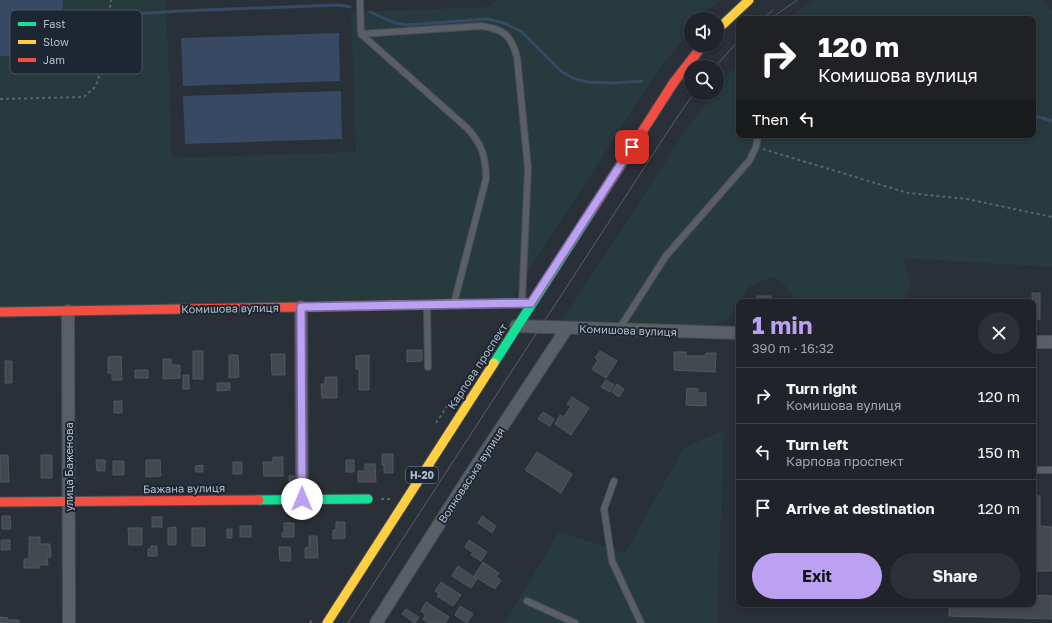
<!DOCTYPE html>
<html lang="en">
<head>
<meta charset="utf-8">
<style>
  :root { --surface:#20242a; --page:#2d3036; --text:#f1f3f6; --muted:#a2a4a8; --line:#3d4147; --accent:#bca0f2 }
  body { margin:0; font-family:"Golos Text",sans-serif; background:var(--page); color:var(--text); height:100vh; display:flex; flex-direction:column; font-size:15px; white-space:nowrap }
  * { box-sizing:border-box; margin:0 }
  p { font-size:13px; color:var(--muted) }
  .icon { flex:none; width:22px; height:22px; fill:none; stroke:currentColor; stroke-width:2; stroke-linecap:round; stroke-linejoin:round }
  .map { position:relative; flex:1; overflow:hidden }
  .panel { position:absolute; left:736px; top:299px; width:300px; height:308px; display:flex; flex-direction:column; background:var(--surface); border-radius:8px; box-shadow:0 2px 6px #0003,0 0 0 1px var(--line) }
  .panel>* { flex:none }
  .guide { position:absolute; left:736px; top:16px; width:300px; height:122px; border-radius:8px; box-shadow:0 2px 6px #0003,0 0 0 1px var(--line); background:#202124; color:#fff; overflow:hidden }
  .tools { position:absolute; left:684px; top:12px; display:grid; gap:8px }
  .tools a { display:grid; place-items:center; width:40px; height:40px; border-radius:50%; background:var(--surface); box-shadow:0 2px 6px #0003,0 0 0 1px var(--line); font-size:20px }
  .pin { position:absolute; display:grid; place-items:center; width:34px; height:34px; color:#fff; margin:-17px; border-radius:8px; box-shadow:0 2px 6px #0006 }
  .me { position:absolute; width:44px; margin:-22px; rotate:0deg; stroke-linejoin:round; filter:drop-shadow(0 0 3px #0008) }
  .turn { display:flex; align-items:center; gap:14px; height:84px; padding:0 16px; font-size:18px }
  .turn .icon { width:52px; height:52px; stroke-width:2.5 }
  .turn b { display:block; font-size:28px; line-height:34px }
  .then { display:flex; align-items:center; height:38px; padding:0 16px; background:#0003; gap:8px; font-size:15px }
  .round { display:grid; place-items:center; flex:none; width:42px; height:42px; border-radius:21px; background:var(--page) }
  .head { display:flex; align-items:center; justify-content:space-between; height:68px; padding:0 16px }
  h1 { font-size:24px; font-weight:700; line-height:30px; color:var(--accent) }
  .action { display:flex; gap:8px; margin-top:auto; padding:8px 16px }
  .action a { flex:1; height:46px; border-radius:24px; background:var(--accent); color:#111; font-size:16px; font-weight:700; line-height:46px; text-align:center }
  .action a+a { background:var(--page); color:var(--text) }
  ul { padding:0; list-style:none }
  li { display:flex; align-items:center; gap:12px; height:56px; padding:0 16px; border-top:1px solid var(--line) }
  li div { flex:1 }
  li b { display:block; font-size:15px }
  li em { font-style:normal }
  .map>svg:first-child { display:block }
  .green { fill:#273a3e }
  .water { fill:#384963 }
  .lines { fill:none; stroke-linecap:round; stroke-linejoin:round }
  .stream { stroke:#384963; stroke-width:3 }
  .building { fill:#444950; stroke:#52575f }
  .lane-casing { stroke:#484c53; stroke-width:8 }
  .street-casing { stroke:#484c53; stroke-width:14 }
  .fast-casing { stroke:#484c53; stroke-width:11 }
  .slow-casing { stroke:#484c53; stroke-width:11 }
  .jam-casing { stroke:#484c53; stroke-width:11 }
  .path { stroke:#5d636a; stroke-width:2; stroke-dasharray:3 3; stroke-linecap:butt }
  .lane { stroke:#5a5e66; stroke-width:6 }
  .street { stroke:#5a5e66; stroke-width:12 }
  .fast { stroke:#16e098; stroke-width:9 }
  .slow { stroke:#ffcf43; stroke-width:9 }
  .jam { stroke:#f24e42; stroke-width:9 }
  .tram { stroke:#595d64; stroke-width:1 }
  .route-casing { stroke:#7a689d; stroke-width:10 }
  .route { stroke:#bca0f2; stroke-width:7 }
  .labels { text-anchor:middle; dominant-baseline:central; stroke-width:4; stroke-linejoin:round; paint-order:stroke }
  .shield { fill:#1d2633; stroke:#878f9c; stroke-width:1 }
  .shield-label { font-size:10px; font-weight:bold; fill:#b4bcc9 }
  .street-label { font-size:11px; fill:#b4bcc9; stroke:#1d2633 }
  .key { fill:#1d2633; stroke:#4a5360; stroke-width:1 }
  .key-label { font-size:11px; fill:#b4bcc9 }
</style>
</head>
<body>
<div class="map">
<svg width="1052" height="623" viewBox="0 0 1052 623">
  <rect width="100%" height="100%" fill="#2a3038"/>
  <!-- green -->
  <path class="green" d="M0,0H166L172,158L356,152L351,12L489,7L496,0H720L703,14L699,19H691V29L658,71L507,304L0,312Z
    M816,0H1042L1052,10V267L903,258L911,284L905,302H797L783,283L772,277L750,286L727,321L712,324L710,332L558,327L684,133L713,93H717V88L739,61V135H1033V19H786Z
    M724,430L717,623H505L559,532L625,553L684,448Z"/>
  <!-- water -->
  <path class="water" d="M0,0H63C63,28 51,50 22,55C15,56 7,56 0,56Z
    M339,33L340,81L183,86L181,38Z
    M341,91L342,139L185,144L183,96Z"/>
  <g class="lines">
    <!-- stream -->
    <path class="stream" d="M61,12L79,15
      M370,12L395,23L407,25L487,19L504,23L522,32L562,72L575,79L588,82L615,83L642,81
      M136,14L180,11L338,5L350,7
      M1033,115L1052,121"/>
  </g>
  <!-- building -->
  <path class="building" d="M1032,293H1040V319H1033Z
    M757,296H771V302H757Z
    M933,300H947V302H933Z
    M407,350H422V361L407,362Z
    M193,351H203V379H193Z
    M600,351L617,361L606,378L592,369L598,360L595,358Z
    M674,352H686V356H705L706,353H716L715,372L674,370Z
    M271,354H285V375H272Z
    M229,355H238L239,377L229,378Z
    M369,355V390H359V369H356V356Z
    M121,356L122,380H112V373H108V357Z
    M163,359H171V365H180V378L163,379Z
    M5,361H12V383H5Z
    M135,370H148V378H135Z
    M183,375H189V389H183Z
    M325,377H337V398H322L321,384H325Z
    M606,380L614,385L610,392L601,387Z
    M217,383H230V390L217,391Z
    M617,384L624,389L619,397L612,392Z
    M687,388L698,389V393H706V406L686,405Z
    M572,397L589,408L571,435L555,424L560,415L564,417L571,406L567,404Z
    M114,401H122V413H114Z
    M543,412L554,419L550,426L538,419Z
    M537,452L572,474L561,493L525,470Z
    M382,454H393V473H384V465H382Z
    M0,455H8L9,482H0Z
    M41,455H52V478H41Z
    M273,457H283V476H264L263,462H273Z
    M96,460H105V471H97Z
    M146,460H160L161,476L146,477Z
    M346,460H354V472H346Z
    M113,461H124V475H113Z
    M233,462H242V474H233Z
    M365,464H375L376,482H358V471H365Z
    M203,465V472H196L195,466Z
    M289,476H297V487H289Z
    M1033,496H1040V526L1052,527V571H1034V561H1033Z
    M2,516H10L11,529H2Z
    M482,516L496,526L492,533L478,523Z
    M152,517H162V527H152Z
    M336,522H345V538L333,539V530H336Z
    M284,523H294V537H282V533H284Z
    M240,526H251V537H240Z
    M176,527V545H168V528Z
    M128,528H142V545H129Z
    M192,528H205V546H192Z
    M227,529H232V538H227Z
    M309,536H317L318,558H305V548L309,547Z
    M29,537H40V544H50L51,557H47L48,565H39V568H24V559H29Z
    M1,540H10V550H1Z
    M469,540L487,552L481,561L471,555L473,553L465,547Z
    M151,546H157V556H148V549H151Z
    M279,547H290L291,561H280Z
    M483,562L499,573L496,577L501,580L495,589L474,576Z
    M458,566L477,579L471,588L452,576Z
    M441,582L461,595L453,606L437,596L439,593L435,591Z
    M1033,595L1052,596V619L949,616V604H1033Z
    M426,602L449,617L445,623H429L423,619L426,615L421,611Z
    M460,606L473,614L467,623L455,615Z
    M406,609L419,617L415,623L402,614Z
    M0,617L8,618L7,620H19V623H0Z"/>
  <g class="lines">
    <!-- lane casing -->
    <g class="lane-casing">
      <path id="lane" d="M360,0L361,34L467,128C482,144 486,157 486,179L454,303
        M361,34L481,26C504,29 511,35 517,57L528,168L522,302
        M427,307L428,367
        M619,329L666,256L749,161L756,147L758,135
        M1033,470H1052
        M614,481L604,509L612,561L641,623
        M527,601L575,623"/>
    </g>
    <!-- street casing -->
    <g class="street-casing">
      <path id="street" d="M301,307L302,499
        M68,311L69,623
        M516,326L739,333
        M1033,342H1052
        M376,623L469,477L567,328"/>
    </g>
    <!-- fast casing -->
    <g class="fast-casing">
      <path id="fast" d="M456,304L531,303
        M494,363L594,207
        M259,500L368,499"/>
    </g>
    <!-- slow casing -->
    <g class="slow-casing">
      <path id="slow" d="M717,30L749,0
        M303,307L456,304
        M327,623L494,363"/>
    </g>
    <!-- jam casing -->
    <g class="jam-casing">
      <path id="jam" d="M594,207L674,82L703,45
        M0,312L303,307
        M0,502L259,500"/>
    </g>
    <!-- path -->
    <path class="path" d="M0,99L84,97L96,86L103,62L111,0
      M763,149L908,193L967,199L1052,217
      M436,423L448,405
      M381,499H390
      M310,623L313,618"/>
    <!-- lane -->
    <use href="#lane" class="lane"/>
    <!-- street -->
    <use href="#street" class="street"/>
    <!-- fast -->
    <use href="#fast" class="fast"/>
    <!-- slow -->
    <use href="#slow" class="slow"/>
    <!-- jam -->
    <use href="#jam" class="jam"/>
    <!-- tram -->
    <path class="tram" d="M762,19L773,10
      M770,19L797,0
      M715,67L739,40
      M348,623L672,125L694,93"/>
  </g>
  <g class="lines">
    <!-- route casing -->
    <g class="route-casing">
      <path id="route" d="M302,499L301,307L531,303L632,147"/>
    </g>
    <!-- route -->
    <use href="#route" class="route"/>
  </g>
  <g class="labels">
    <!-- shield labels -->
    <rect class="shield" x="406" y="467" width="32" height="16" rx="3"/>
    <g class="shield-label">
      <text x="422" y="475">Н-20</text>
    </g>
    <!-- street labels -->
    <g class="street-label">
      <text transform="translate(230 308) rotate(-1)">Комишова вулиця</text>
      <text transform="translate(628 330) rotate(2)">Комишова вулиця</text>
      <text transform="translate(477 366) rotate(-57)">Карпова проспект</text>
      <text transform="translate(68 467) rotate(-90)">улица Баженова</text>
      <text transform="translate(471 475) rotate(-57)">Волноваська вулиця</text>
      <text transform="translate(184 488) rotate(-1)">Бажана вулиця</text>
    </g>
  </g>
  <!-- legend -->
  <rect x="10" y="10" width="132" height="64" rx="6" class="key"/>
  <rect x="18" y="22" width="18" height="4" fill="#16e098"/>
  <rect x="18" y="40" width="18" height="4" fill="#ffcf43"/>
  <rect x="18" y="58" width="18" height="4" fill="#f24e42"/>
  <g class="key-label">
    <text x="43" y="28">Fast</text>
    <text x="43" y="46">Slow</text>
    <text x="43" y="64">Jam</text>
  </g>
</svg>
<div class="tools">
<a><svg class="icon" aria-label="sound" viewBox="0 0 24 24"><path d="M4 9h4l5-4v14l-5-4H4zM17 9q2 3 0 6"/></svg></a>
<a><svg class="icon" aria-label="search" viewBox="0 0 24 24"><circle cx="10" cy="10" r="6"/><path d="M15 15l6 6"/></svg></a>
</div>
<div class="pin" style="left:632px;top:147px;background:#d93025"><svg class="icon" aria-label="arrive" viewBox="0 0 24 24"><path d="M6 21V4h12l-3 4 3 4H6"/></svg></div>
<svg class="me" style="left:302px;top:499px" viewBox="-20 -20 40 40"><circle r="19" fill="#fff"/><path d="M0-13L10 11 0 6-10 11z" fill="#bca0f2"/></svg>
<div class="guide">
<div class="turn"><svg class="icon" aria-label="right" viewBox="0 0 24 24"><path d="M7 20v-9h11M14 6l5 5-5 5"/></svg><div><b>120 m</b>Комишова вулиця</div></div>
<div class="then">Then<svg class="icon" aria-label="left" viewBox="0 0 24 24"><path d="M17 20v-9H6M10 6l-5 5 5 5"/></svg></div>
</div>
<section class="panel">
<div class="head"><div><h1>1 min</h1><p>390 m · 16:32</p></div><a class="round"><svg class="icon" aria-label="close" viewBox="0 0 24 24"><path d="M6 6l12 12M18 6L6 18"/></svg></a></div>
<ul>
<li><svg class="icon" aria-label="right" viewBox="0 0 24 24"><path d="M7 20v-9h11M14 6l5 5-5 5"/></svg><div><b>Turn right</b><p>Комишова вулиця</p></div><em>120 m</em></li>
<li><svg class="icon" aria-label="left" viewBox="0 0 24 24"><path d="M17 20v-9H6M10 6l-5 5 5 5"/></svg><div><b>Turn left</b><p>Карпова проспект</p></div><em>150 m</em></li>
<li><svg class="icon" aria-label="arrive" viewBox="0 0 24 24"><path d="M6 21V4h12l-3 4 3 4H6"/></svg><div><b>Arrive at destination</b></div><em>120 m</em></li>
</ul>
<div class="action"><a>Exit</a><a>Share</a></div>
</section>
</div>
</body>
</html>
